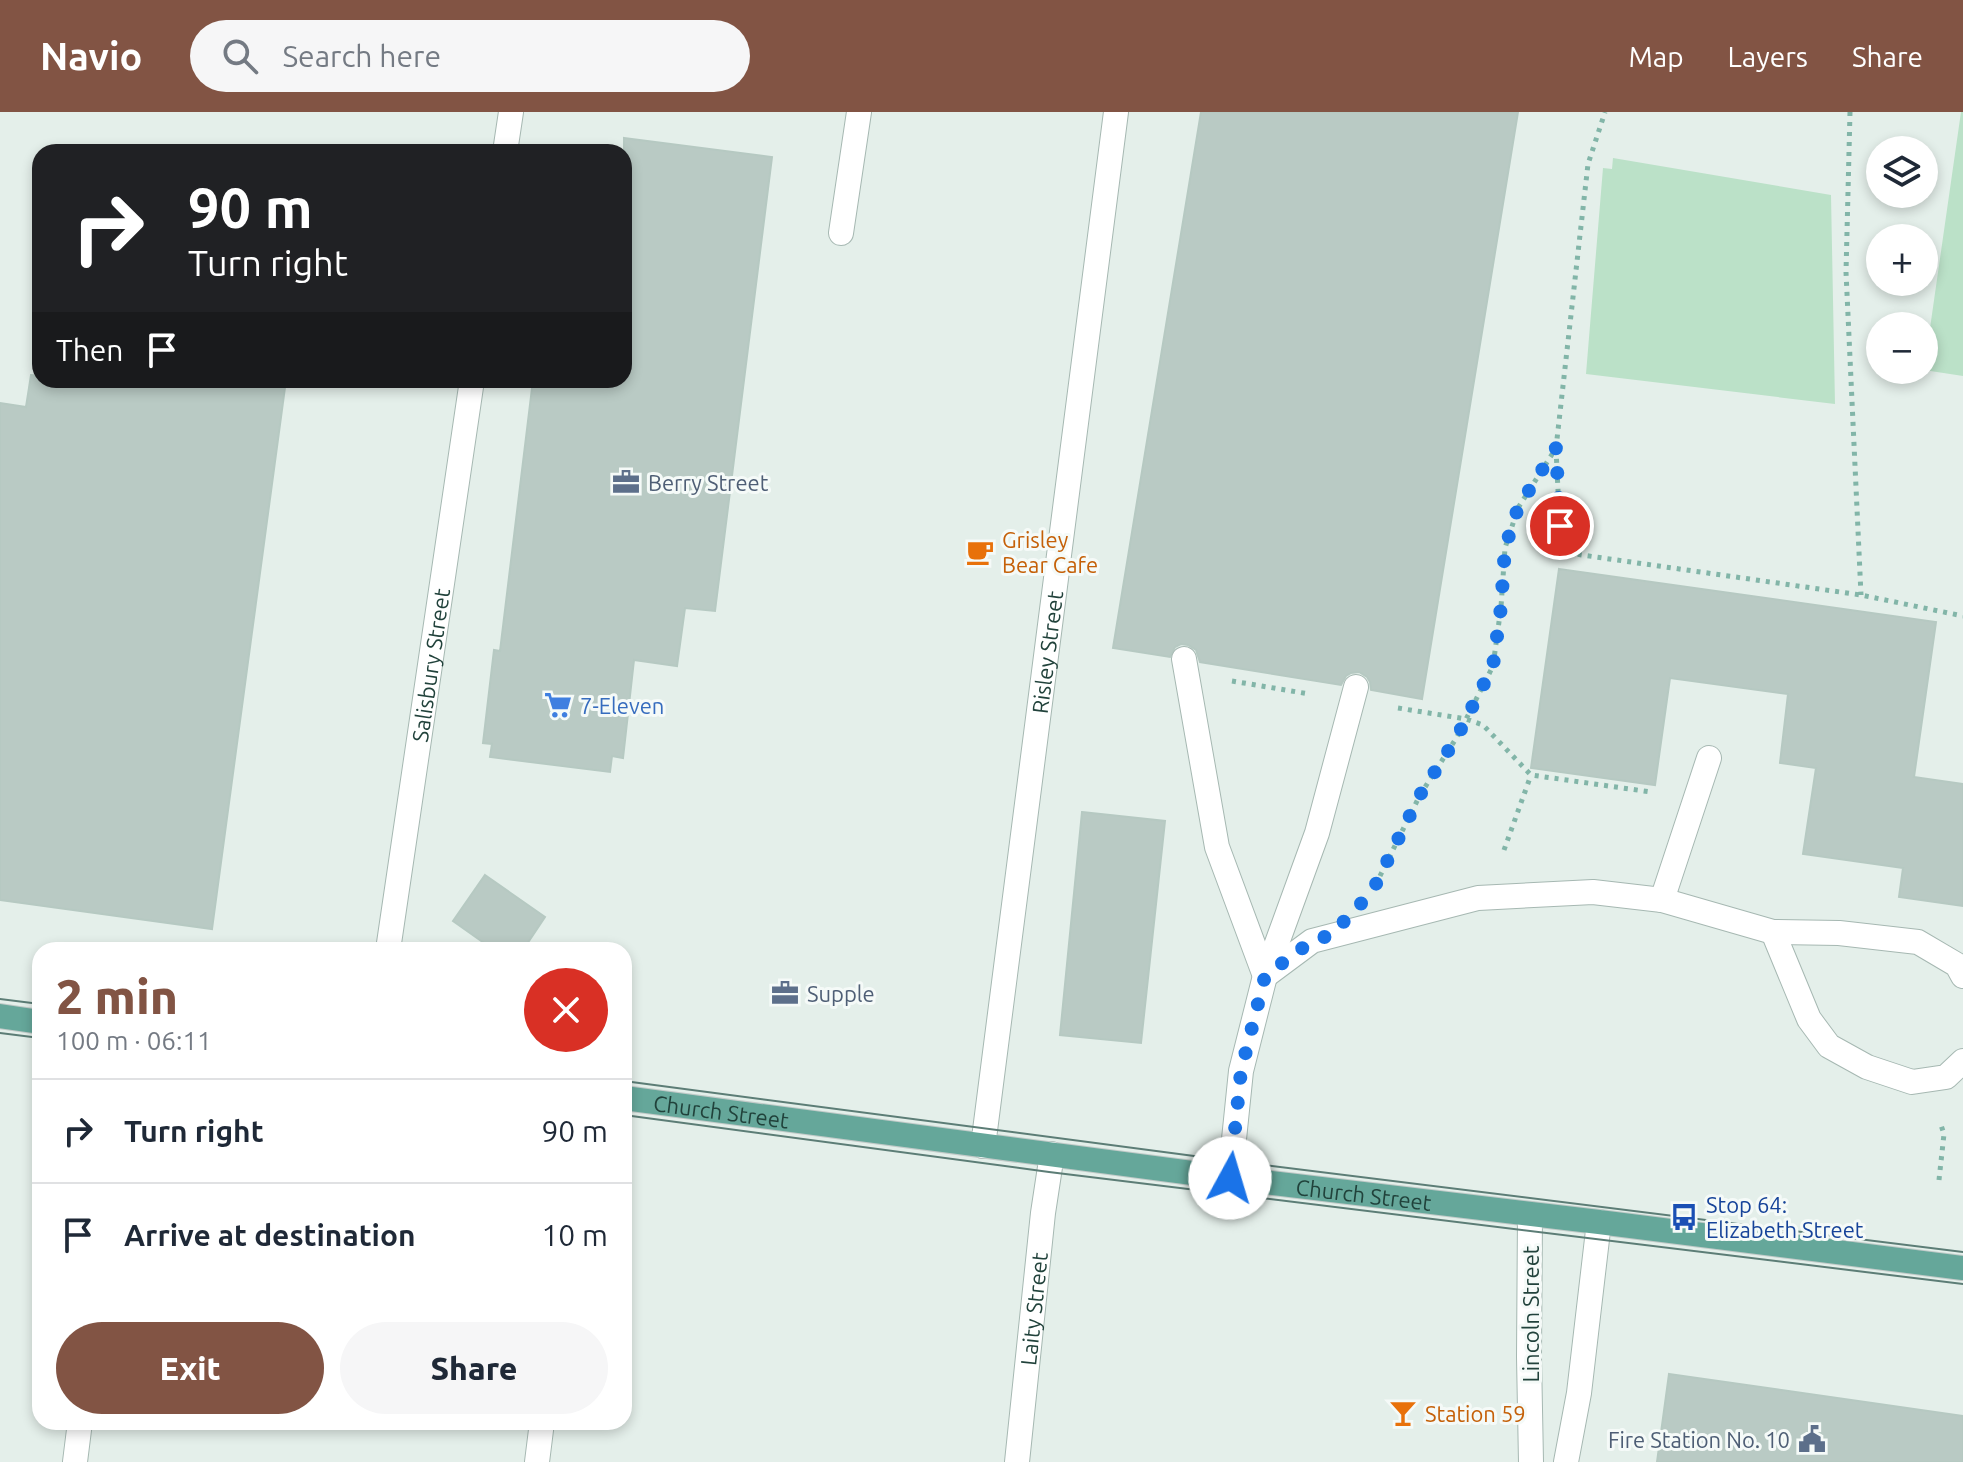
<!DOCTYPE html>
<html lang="en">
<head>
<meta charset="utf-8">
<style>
  :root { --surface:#fff; --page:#f6f6f7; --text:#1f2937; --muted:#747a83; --line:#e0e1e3; --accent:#825444 }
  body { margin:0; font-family:Ubuntu,sans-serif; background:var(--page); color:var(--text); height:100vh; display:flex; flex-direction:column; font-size:30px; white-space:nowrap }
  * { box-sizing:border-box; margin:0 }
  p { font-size:26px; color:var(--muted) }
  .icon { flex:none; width:44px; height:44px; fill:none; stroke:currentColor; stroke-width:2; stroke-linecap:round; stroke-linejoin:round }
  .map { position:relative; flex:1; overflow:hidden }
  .details { position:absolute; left:32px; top:830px; width:600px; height:488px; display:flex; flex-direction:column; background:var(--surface); border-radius:24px; box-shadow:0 4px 12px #0003 }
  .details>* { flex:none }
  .banner { position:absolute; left:32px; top:32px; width:600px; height:244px; border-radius:24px; box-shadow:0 4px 12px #0003; background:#202124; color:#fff; overflow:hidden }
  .fabs { position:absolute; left:1866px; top:24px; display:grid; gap:16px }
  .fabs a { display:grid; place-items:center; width:72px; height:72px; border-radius:50%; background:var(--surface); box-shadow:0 4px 12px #0003; font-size:40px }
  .pin { position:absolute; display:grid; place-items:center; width:68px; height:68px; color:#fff; margin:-34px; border:4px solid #fff; border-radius:50%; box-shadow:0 2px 8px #0007 }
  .me { position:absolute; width:88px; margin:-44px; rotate:6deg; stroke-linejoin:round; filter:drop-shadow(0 0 6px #0008) }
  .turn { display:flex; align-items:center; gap:28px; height:168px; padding:0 24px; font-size:36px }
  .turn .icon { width:104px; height:104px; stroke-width:2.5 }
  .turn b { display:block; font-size:56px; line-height:68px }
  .then { display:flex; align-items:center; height:76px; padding:0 24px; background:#0003; gap:16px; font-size:30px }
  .round { display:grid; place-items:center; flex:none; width:84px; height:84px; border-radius:42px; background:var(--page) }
  .overview { display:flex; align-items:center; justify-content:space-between; height:136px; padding:0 24px }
  h1 { font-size:48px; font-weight:800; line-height:60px; color:var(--accent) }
  .primary-button { display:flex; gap:16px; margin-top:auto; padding:16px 24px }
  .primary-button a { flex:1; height:92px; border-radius:48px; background:var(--accent); color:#fff; font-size:32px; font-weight:800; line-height:92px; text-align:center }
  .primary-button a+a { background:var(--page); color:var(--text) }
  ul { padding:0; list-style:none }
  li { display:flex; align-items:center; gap:24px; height:104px; padding:0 24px; border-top:2px solid var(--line) }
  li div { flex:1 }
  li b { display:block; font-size:30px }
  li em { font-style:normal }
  header { display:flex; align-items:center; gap:48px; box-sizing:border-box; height:112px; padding:0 40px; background:var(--accent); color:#fff }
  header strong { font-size:38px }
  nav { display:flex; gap:44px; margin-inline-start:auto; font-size:28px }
  .search { width:560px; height:72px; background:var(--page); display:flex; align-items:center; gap:20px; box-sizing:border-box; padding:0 28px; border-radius:44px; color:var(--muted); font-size:30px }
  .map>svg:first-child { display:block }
  .green { fill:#bbe1c8 }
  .building { fill:#b9cac4; stroke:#b6c9c2; stroke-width:2 }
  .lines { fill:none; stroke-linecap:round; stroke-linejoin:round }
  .minor-casing { stroke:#a6b8b2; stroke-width:26 }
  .major-casing { stroke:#c1cac8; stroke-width:26 }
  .path { stroke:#82b5a8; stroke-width:5; stroke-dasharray:4 6; stroke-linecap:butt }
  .minor { stroke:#fff; stroke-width:24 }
  .major { stroke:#65a79a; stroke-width:24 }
  .tram { stroke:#5c7d76; stroke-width:2 }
  .route { stroke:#1a73e8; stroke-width:14; stroke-dasharray:0 25.2 }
  .labels { text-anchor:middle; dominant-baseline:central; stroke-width:6; stroke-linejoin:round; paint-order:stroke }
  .service-label { font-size:22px; fill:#4e5e75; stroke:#f5faf8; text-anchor:start }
  .food-label { font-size:22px; fill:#c56008; stroke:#f5faf8; text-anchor:start }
  .street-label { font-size:22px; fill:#21423b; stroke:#f5faf8 }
  .shop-label { font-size:22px; fill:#366cbe; stroke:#f5faf8; text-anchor:start }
  .transit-label { font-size:22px; fill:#164399; stroke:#f5faf8; text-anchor:start }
</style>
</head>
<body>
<header>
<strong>Navio</strong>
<div class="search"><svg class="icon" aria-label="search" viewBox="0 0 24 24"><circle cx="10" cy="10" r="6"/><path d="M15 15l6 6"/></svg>Search here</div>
<nav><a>Map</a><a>Layers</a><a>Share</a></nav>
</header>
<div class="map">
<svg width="1963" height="1350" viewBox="0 0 1963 1350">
  <rect width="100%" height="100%" fill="#e4efea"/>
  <!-- green -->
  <path class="green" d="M1961,0H1963V264L1924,258Z
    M1613,46L1831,83L1835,292L1586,262L1603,56L1612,57Z"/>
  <!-- building -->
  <path class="building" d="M1201,0H1518L1422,587L1371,578L1370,570L1367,565L1359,560L1351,561L1346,564L1341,573L1200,550L1196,538L1188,533L1181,532L1175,535L1170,545L1113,536Z
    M624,26L772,45L715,499L685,496L677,554L634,548L623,646L612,644L610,660L490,645L492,632L483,631L494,538L500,539L533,268H624Z
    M31,263L40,264V268H286L212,817L0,788V291L26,295Z
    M1559,457L1936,510L1914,665L1963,672V794L1899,785L1903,756L1803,742L1816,656L1780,651L1788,582L1670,566L1655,673L1531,656Z
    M1082,700L1165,709L1141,931L1060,923Z
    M485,763L545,805L523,838H494L453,809Z
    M1669,1262L1963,1304V1350H1657Z"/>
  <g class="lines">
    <!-- minor casing -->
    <g class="minor-casing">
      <g id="minor">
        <path d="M505,40L511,0"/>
        <path d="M841,121L859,0"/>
        <path d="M1184,547L1217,735L1265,864L1312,829L1478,786L1593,780L1662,788L1773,820L1839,821L1918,830L1957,853L1963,864"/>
        <path d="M1662,788L1709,646"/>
        <path d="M1773,820L1809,907L1829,934L1867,955L1912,970L1946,965L1963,949"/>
        <path id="s1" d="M388,838L472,268"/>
        <path id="s2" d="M983,1034L1116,0"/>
        <path d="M1230,1066L1241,959L1265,864L1317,721L1356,575"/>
        <path d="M1530,1102L1529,1245L1531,1350"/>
        <path d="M75,1350L80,1310"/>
        <path d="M537,1350L542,1310"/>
        <path id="s3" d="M1017,1350L1043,1101L1052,1042"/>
        <path d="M1566,1350L1579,1281L1599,1110"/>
      </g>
    </g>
    <!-- major casing -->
    <g class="major-casing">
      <g id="major">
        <path d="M0,904L40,910"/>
        <path id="s4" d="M624,986L1230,1066L1599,1110L1963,1156"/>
      </g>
    </g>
    <!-- path -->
    <path class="path" d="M1850,0L1846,160L1861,483
      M1556,337L1561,440L1861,483L1963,504
      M1232,569L1309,582
      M1398,596L1466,607L1483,613L1531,663L1651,680
      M1504,738L1531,663
      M1380,764L1420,683L1457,625L1493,554L1501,495L1505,436L1518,396L1556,336L1588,52L1605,0
      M1939,1068L1944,1022L1940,1010"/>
    <!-- minor -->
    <use href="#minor" class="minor"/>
    <!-- major -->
    <use href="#major" class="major"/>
    <!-- tram -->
    <path class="tram" d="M0,887L40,892
      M0,921L40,926
      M624,969L1232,1049L1963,1140
      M624,1003L1049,1060L1963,1172"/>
  </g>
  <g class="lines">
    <!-- route -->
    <path class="route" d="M1230,1066L1241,959L1265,864L1312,829L1331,823L1372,780L1420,683L1457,625L1493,554L1501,495L1505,436L1518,396L1556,336L1560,414"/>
  </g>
  <!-- icons -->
  <defs>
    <g id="office-bare" transform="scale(2.16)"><path d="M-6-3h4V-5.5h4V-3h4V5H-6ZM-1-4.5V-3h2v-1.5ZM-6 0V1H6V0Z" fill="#5c6f8a" stroke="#f5faf8" stroke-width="2.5" paint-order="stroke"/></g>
    <g id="cafe-bare" transform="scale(2.16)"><path d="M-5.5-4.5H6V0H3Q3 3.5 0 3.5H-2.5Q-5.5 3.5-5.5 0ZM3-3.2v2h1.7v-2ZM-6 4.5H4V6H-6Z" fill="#e8710a" stroke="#f5faf8" stroke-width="2.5" paint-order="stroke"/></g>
    <g id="supermarket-bare" transform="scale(2.16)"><path d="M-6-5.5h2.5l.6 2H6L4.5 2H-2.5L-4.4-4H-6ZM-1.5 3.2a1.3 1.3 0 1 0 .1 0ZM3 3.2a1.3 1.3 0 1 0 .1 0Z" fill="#3f7fe0" stroke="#f5faf8" stroke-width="2.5" paint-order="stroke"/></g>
    <g id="bus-bare" transform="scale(2.16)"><path d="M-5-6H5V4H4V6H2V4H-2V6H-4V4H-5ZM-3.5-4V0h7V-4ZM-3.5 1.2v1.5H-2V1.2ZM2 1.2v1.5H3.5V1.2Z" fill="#1a4fb4" stroke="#f5faf8" stroke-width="2.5" paint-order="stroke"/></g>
    <g id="bar-bare" transform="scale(2.16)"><path d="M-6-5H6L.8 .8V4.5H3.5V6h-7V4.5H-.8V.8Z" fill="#e8710a" stroke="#f5faf8" stroke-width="2.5" paint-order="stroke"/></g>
    <g id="civic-bare" transform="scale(2.16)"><path d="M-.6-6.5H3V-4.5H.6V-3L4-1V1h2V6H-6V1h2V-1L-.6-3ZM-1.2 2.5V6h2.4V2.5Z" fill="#5c6f8a" stroke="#f5faf8" stroke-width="2.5" paint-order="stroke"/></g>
  </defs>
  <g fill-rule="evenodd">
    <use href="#office-bare" x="626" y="370"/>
    <use href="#cafe-bare" x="980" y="440"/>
    <use href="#supermarket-bare" x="558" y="593"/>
    <use href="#office-bare" x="785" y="881"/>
    <use href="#bus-bare" x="1684" y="1105"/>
    <use href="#bar-bare" x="1403" y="1301"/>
    <use href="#civic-bare" x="1812" y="1327"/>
  </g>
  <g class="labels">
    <!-- service labels -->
    <g class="service-label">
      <text x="648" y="370">Berry Street</text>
      <text x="807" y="881">Supple</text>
      <text x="1790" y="1327" text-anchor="end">Fire Station No. 10</text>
    </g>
    <!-- food labels -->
    <g class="food-label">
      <text x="1002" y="427">Grisley<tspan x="1002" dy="25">Bear Cafe</tspan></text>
      <text x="1425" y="1301">Station 59</text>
    </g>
    <!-- street labels -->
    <g class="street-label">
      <text stroke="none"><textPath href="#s2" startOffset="498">Risley Street</textPath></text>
      <text stroke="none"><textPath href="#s1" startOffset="288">Salisbury Street</textPath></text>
      <text stroke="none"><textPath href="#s4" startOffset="98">Church Street</textPath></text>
      <text stroke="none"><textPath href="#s4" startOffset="746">Church Street</textPath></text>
      <text stroke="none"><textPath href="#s3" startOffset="154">Laity Street</textPath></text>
      <text transform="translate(1530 1202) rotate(-90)">Lincoln Street</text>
    </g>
    <!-- shop labels -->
    <g class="shop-label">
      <text x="580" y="593">7-Eleven</text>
    </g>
    <!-- transit labels -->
    <g class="transit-label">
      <text x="1706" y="1092">Stop 64:<tspan x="1706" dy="25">Elizabeth Street</tspan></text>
    </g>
  </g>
</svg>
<div class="fabs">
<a><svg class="icon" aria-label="layers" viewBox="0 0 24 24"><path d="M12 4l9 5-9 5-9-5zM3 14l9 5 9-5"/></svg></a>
<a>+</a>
<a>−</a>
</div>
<div class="pin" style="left:1560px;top:414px;background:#d93025"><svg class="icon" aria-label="arrive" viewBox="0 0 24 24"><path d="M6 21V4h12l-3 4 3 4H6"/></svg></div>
<svg class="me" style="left:1230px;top:1066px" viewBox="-20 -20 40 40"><circle r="19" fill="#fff"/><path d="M0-13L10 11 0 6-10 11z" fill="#1a73e8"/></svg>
<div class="banner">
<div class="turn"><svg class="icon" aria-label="right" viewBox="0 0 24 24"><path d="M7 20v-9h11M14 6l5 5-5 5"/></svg><div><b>90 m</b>Turn right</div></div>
<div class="then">Then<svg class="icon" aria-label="arrive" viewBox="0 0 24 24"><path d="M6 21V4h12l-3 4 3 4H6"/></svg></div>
</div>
<section class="details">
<div class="overview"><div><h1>2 min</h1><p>100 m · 06:11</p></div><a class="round" style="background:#d93025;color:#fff"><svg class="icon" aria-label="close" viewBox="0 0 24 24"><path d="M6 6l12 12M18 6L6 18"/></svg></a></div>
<ul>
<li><svg class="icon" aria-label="right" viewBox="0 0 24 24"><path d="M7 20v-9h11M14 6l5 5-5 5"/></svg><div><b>Turn right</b></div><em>90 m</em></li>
<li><svg class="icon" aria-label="arrive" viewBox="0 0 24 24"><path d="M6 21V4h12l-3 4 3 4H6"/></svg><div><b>Arrive at destination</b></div><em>10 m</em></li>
</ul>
<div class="primary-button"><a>Exit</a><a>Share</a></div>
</section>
</div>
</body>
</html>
